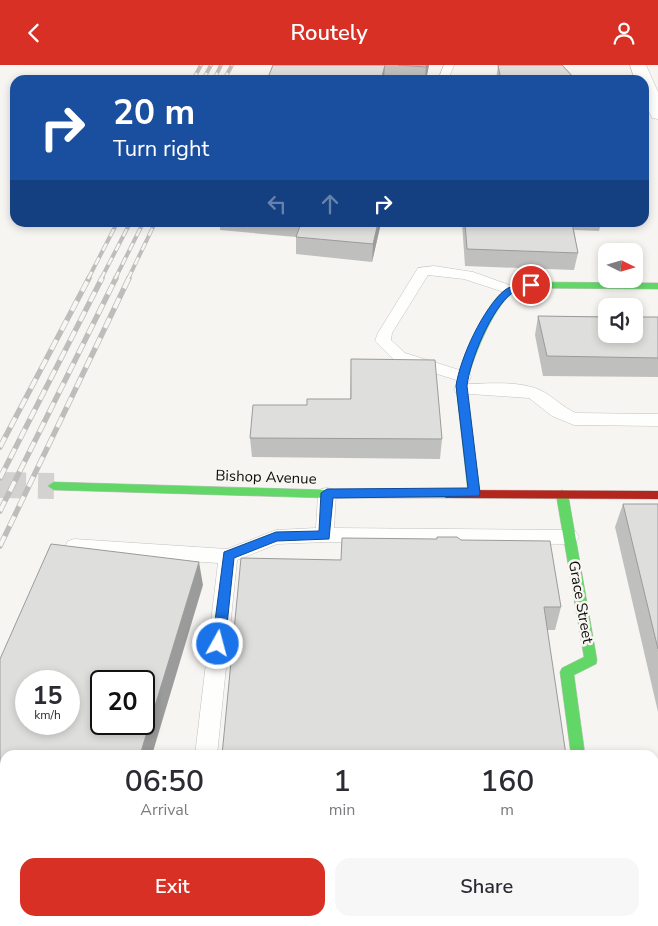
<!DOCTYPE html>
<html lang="en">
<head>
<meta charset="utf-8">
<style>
  :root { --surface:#fff; --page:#f7f7f7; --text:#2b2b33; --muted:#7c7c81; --accent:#d93025 }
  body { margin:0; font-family:"Nunito Sans",sans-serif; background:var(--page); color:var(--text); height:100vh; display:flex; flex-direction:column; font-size:19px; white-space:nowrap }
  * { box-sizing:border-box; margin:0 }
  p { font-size:16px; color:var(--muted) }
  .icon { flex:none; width:28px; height:28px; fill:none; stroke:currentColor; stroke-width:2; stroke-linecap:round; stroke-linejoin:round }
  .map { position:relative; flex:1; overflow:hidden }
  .panel { position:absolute; left:0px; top:685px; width:659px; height:176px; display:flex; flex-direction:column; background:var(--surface); border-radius:15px 15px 0 0; box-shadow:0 2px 8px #0003 }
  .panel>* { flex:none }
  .hud { position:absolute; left:10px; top:10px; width:639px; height:152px; border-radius:15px; box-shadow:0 2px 8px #0003; background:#1a4fa0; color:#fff; overflow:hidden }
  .needle { width:32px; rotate:95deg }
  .fabs { position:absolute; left:598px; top:178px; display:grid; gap:10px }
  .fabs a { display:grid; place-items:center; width:45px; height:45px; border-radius:10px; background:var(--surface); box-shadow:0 2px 8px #0003; font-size:25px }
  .speed { position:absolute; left:15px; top:605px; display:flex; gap:10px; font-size:25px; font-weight:700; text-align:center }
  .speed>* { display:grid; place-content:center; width:65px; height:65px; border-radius:50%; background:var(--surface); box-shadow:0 2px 8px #0003; line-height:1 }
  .speed small { font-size:12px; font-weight:400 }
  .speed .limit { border:2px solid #111; border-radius:8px; background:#fff; color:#111 }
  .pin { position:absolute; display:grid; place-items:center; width:42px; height:42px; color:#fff; margin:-21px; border:2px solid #fff; border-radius:50%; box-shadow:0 1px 5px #0007 }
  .me { position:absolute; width:55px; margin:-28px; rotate:7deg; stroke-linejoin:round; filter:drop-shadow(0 0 4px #0008) }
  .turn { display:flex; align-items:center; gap:18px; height:105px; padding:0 20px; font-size:22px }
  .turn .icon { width:65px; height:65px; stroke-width:2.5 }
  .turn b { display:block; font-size:35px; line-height:42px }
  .lanes { display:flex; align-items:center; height:48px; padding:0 20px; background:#0003; justify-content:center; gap:25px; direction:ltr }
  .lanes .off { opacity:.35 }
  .eta { display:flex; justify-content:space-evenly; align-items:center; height:85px; text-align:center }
  .eta b { font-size:30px; font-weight:600; line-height:35px }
  .action { display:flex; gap:10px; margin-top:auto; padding:10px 20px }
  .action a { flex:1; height:58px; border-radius:15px; background:var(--accent); color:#fff; font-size:20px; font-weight:600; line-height:58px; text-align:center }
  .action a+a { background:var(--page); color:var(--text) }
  header { display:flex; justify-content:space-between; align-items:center; height:65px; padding:0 20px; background:var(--accent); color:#fff; font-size:22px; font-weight:600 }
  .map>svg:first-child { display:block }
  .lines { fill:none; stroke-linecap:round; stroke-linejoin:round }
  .secondary-tunnel { stroke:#d3d2d0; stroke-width:26; stroke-dasharray:26 12; stroke-linecap:butt }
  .lane-casing { stroke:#c1c1bf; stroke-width:1 }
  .street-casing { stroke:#c1c1bf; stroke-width:1 }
  .fast-casing { stroke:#c1c1bf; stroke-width:1 }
  .jam-casing { stroke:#c1c1bf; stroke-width:1 }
  .lane { fill:#fefefd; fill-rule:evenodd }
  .street { fill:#fefefd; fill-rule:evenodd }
  .fast { fill:#63d668; fill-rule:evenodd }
  .jam { fill:#b3261e; fill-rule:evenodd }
  .rail-far1-casing { stroke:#bebdbc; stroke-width:4 }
  .rail-casing { stroke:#bebdbc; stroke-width:5.5 }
  .rail-far1 { stroke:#f7f6f1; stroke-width:2.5; stroke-dasharray:8; stroke-linecap:butt }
  .rail { stroke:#f7f6f1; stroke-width:4; stroke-dasharray:11; stroke-linecap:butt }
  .wall { fill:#bfbfbe }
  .shaded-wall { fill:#9b9b9b }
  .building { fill:#dededd; stroke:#9b9b9b; fill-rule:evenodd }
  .route { fill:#1a73e8; stroke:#114b97 }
  .labels { text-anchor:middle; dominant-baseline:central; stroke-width:5; stroke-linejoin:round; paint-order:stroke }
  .street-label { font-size:15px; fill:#0e0d0c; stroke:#f7f6f1 }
</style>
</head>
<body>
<header><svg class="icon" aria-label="back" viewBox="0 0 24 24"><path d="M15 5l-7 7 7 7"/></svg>Routely<svg class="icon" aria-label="person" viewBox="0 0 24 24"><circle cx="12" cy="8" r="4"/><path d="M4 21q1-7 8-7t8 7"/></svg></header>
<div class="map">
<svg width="658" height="861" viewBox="0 0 658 861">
  <rect width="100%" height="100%" fill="#f6f5f2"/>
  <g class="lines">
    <!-- secondary-tunnel -->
    <path class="secondary-tunnel" d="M0,420L54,421"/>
    <!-- lane casing -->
    <g class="lane-casing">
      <path id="lane" d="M444,0H454L448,15H438Z
        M434,201L473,207L515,222L517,225L515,228L510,229L464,214L428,210L392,268L391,275L405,288L469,308L471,312L469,316L463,317L395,296L375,276L378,268L418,203Z
        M462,319C487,319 517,315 540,325C553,331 562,342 576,348L658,349V361L574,360L552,351L529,333L456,328L454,324L456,320Z
        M327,423L333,424L336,429L334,463L570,465L576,467L579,472L576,477L570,479L325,477L277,479L237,495L217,690H195L218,498L74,488L68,486L65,481L68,476L74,474L227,484L276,465L316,463L318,429L321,424Z
        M175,856H199L198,861H174Z"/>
    </g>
    <!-- street casing -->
    <g class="street-casing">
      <path id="street" d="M630,0H646L658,27V54L652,53L644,36V15H635Z
        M583,856H621L622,861H584Z"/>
    </g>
    <!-- fast casing -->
    <g class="fast-casing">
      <path id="fast" d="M531,217L658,218V224L531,223C525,224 518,225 513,228C493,241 471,298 466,321L480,428L474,432L468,428L456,321C461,299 487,232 508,223C515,220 524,219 531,217Z
        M54,417L327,425H446L452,429L446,433H327L54,425L48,421Z
        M562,425L568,429L597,595L596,599L574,610L585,690H571L560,607L562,603L584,592L556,429Z"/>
    </g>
    <!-- jam casing -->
    <g class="jam-casing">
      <path id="jam" d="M446,425L658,426V434L446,433L440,429Z"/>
    </g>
    <!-- lane -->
    <use href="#lane" class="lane"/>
    <!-- street -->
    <use href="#street" class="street"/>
    <!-- fast -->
    <use href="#fast" class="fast"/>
    <!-- jam -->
    <use href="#jam" class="jam"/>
    <!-- rail-far1 casing -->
    <g class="rail-far1-casing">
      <path id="rail-far1" d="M193,15L201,0
        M203,15L211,0
        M214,15L221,0
        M224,15L232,0
        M88,214L117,158
        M101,214L130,158
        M115,214L143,158
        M128,214L155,158"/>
    </g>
    <!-- rail casing -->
    <g class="rail-casing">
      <path id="rail" d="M0,382L89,213
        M0,413L102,213
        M0,446L116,213
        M0,481L129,213"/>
    </g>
    <!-- rail-far1 -->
    <use href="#rail-far1" class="rail-far1"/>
    <!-- rail -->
    <use href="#rail" class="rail"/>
  </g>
  <!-- wall -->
  <path class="wall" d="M273,0H429L426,15H267Z
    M498,0H562L576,15H496Z
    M220,158H381L372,197L296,189V172L220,165Z
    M462,158H601L599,166L574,165L578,188L574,205L465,201Z
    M538,251L658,252V312L543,311L535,270Z
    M351,294L442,374L440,394L252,392L250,373L350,334Z
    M623,439H658V647L615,462Z
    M241,493L561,542L555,565H547Z"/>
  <!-- shaded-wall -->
  <path class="shaded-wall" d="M385,0L384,15H381Z
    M426,0H429L426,15H425Z
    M378,158H381L372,197L373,179Z
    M199,497L203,520L152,690H140Z
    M89,856H103L101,861H88Z"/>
  <!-- building -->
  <path class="building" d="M273,0H385L381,15H267Z
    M398,0H426V2Z
    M498,0H562L576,15H501Z
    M301,158H378L373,179L296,172Z
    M465,158H572L578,188L467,184Z
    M538,251L606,252V269H634V252H658V293L547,291Z
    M351,294L435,295L442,374L250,373L253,340H307V334H351Z
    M623,439H658V584Z
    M437,472H457L461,475L550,476L561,542H544L566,690H222L241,493L341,495L342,473L437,474Z
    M51,479L199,497L140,690H5V856H89L88,861H0V594ZM26,616H69V659H26ZM101,616H144V659H101Z
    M205,856H301L300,861H205Z"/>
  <!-- route -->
  <path class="route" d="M531,217L534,218V222C528,223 518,224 512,228C491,244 470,295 467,321L480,428L479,431L333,433L329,474L277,476L234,493L225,579L223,583L218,584L214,583L212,579L224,487L276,467L319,466L321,428L327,424L468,423L456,321C460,293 483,243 505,225C511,220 524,219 531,217Z"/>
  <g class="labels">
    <!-- street labels -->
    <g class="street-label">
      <text transform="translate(266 412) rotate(2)">Bishop Avenue</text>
      <text transform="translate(581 537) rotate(80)">Grace Street</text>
    </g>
  </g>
</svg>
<div class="fabs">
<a><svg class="needle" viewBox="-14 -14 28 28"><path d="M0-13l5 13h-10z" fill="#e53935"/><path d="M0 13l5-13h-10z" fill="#7c7c81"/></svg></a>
<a><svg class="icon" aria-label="sound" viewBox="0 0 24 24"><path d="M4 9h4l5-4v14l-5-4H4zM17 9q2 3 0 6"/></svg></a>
</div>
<div class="speed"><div>15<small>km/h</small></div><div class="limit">20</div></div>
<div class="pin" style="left:531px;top:220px;background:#d93025"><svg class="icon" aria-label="arrive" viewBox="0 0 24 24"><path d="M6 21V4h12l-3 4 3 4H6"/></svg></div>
<svg class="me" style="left:218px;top:579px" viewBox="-20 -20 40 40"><circle r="17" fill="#1a73e8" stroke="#fff" stroke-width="3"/><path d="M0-11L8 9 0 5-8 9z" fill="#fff"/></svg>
<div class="hud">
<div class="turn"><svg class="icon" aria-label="right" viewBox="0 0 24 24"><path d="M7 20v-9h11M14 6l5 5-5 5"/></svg><div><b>20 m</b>Turn right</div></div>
<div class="lanes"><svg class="icon off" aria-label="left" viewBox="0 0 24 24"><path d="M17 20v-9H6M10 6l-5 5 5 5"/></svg><svg class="icon off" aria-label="ahead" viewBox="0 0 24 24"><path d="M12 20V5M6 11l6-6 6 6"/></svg><svg class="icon" aria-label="right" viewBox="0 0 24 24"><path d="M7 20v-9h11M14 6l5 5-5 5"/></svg></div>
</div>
<section class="panel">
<div class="eta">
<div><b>06:50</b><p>Arrival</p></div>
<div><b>1</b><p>min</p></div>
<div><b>160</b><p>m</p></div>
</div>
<div class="action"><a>Exit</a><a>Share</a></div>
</section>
</div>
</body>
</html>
